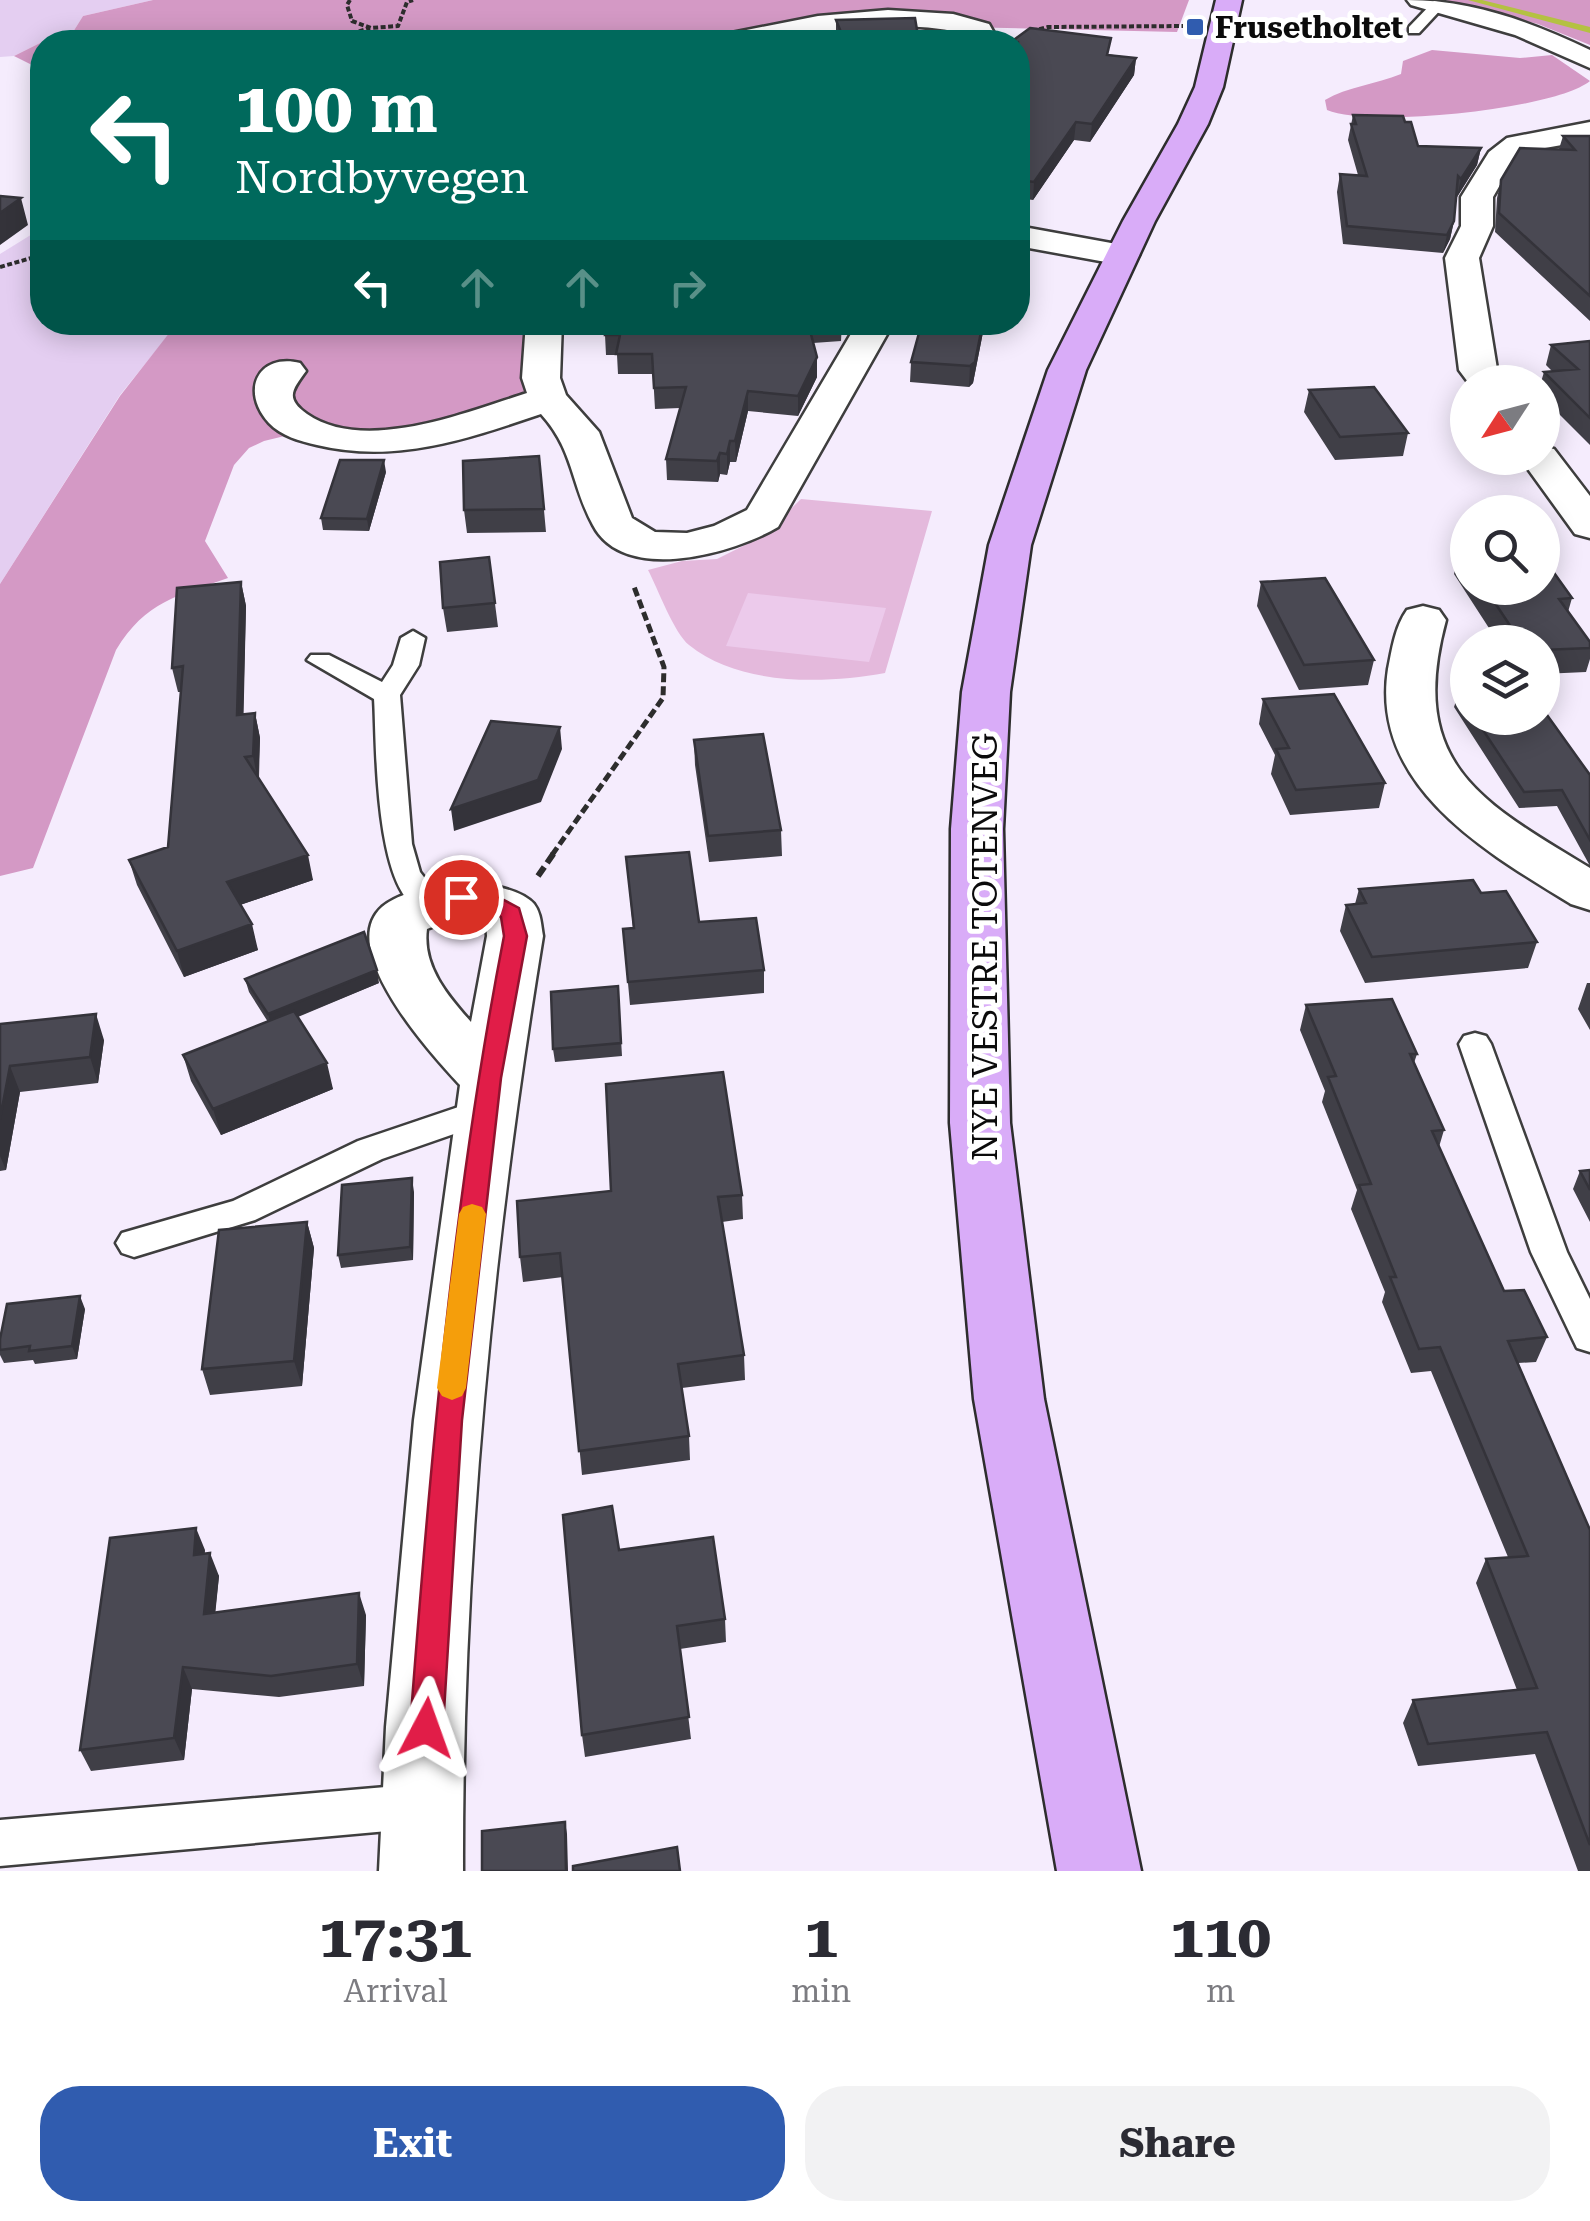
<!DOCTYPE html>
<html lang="en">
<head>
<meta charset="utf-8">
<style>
  :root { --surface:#fff; --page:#f2f2f3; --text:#2b2b33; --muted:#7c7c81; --accent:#305caf }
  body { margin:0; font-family:"Roboto Serif",serif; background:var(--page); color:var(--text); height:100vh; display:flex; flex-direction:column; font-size:38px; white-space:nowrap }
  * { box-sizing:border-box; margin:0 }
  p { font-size:32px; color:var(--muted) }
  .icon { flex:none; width:55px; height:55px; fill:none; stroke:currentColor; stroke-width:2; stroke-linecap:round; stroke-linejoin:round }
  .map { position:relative; height:1871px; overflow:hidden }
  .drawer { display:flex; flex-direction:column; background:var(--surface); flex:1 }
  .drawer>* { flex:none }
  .hud { position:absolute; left:30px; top:30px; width:1000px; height:305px; border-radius:40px; box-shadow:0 5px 25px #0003; background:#00695c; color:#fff; overflow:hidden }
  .needle { width:65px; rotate:234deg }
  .tools { position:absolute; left:1450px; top:365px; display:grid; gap:20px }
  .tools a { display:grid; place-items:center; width:110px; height:110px; border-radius:50%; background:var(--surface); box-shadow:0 5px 25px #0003; font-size:50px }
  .pin { position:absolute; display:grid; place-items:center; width:85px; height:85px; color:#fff; margin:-42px; border:5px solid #fff; border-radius:50%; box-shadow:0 2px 10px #0007 }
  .me { position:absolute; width:110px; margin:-55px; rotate:4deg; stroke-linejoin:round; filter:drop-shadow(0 0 8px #0008) }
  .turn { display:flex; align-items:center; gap:35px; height:210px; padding:0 40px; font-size:45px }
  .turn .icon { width:130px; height:130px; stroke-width:2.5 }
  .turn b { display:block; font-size:70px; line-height:85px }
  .lanes { display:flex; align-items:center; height:95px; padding:0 40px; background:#0003; justify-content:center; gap:50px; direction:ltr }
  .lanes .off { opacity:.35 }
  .eta { display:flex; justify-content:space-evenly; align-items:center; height:170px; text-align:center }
  .eta b { font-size:60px; font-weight:700; line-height:70px }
  .action { display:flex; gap:20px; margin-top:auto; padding:20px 40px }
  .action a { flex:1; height:115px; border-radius:40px; background:var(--accent); color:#fff; font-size:40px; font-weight:700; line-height:115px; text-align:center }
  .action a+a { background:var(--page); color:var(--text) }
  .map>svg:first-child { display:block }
  .farmland { fill:#e4cef1 }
  .green { fill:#e4b9dc }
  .forest { fill:#d499c5 }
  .pitch { fill:#eccaeb }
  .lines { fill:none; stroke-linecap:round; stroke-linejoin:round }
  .stream { fill:#b4c142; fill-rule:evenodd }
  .lane-casing { stroke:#3e3e3e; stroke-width:5 }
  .street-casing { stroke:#3e3e3e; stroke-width:5 }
  .secondary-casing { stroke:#2d2d2d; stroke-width:5 }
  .path-far2 { stroke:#2d2d2d; stroke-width:4; stroke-dasharray:5 2.5; stroke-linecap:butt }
  .path-far1 { stroke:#2d2d2d; stroke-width:5; stroke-dasharray:9 4; stroke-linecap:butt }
  .path { stroke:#2d2d2d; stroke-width:6; stroke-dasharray:11 5; stroke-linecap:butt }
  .lane { fill:#fff; fill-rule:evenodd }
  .street { fill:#fff; fill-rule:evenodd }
  .secondary { fill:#d9acf8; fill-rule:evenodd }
  .wall { fill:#403f47 }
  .shaded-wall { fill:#34333a }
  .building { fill:#4a4953; stroke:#34333a; stroke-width:2.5 }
  .route { fill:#e11d48; stroke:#92132f; stroke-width:2.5 }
  .slow { fill:#f59e0b }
  .poi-dot { fill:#305caf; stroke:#fff; stroke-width:4 }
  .labels { text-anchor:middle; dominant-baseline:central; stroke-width:10; stroke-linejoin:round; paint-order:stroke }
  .far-poi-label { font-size:30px; font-weight:bold; fill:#0b0b0b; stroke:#fff; text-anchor:start }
  .street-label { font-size:35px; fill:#0b0b0b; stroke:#fff }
</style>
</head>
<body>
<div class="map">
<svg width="1590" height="1871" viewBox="0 0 1590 1871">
  <rect width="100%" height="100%" fill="#f5ecfd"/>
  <!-- farmland -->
  <path class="farmland" d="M0,0H153L83,16L73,32L42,42L14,56L0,57Z
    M42,228V322L204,323L170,333L120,395L0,584V254Z
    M242,323H404L354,335Z"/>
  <!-- green -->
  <path class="green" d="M801,499L932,511L885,673C824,684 740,686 689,645C674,633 658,589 648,570L682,561L717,559L763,536Z"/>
  <!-- forest -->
  <path class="forest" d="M153,0H1189L1177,32L870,25L752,42H42V70L14,56L42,42L73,32L83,16Z
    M1445,0H1590V45L1538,24Z
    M1432,50L1520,58L1552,55L1590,81C1554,110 1369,128 1327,110L1325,100C1347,87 1376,84 1401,74L1403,61Z
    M204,323H242L354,335L404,323H566L551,351L550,382L465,434L297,433L264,441L249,448L234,465L205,541L228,578C177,596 146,601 116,650L33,868L0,876V584L120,396L170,332Z"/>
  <!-- pitch -->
  <path class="pitch" d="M748,593L886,608L869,662L726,646Z"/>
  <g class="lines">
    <!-- stream -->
    <path class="stream" d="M1468,0H1482L1590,27V33Z"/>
    <!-- lane casing -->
    <g class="lane-casing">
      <path id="lane" d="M1434,1L1446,4L1419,33H1409V27Z
        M413,631L425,638L419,665L400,695L412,844L420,872L445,904L440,911C372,929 377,738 374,699L307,660L311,655H329L382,682L393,665L401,638Z
        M1475,1033L1486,1036L1491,1044L1567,1252L1590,1299V1352L1577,1348L1531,1252L1459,1044L1464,1036Z
        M485,1098L497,1101L501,1110L497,1119L382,1159L255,1220L134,1257L122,1253L116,1243L122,1233L233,1201L358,1141Z
        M421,1784L437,1790L443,1806L437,1822L421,1828L0,1866V1820Z"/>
    </g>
    <!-- street casing -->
    <g class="street-casing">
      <path id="street" d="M1407,0C1473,0 1531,22 1590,50V68L1515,35L1411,5Z
        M888,10L953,14L989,24L999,42H972L969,35C882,10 798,48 712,42L716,36L818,16Z
        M1590,122V140L1528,151L1512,164L1493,197V226L1479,258L1497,369L1506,382H1468L1459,370L1445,258L1461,226V197L1489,152L1507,138Z
        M1018,226L1122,245L1134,248L1139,255L1134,262L1122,265L1018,246Z
        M526,322H562L560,378L566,395L599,432L632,518L655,532L687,533L714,526L747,510L858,322H894L778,527C734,553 624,585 593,525C571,485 574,450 541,414C467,439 395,464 317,445C300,441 281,436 269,423C240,391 258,353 300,363L306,371C293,389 284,398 307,414C365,454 467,412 527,393L522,378Z
        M1542,447L1554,449L1590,496V538L1575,534L1520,458H1542Z
        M1423,606L1439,610L1446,620C1407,763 1479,801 1590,868V910L1571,904C1486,852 1370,786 1388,669C1392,649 1395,627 1407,610Z
        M455,883C477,882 519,887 534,904C541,913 541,925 543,936C493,1241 462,1562 463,1871H379L386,1727L414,1420L460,1085C432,1055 335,949 382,907C400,892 433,886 455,883ZM455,918L486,923L487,936L471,1022C448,996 422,966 427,929Z"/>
    </g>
    <!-- secondary casing -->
    <g class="secondary-casing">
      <path id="secondary" d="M1216,0H1242L1223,87L1208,124L1155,221L1086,370L1031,545L1010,692L1003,829L1010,1123L1044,1399L1141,1871H1057L974,1399L950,1123L951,829L962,692L989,545L1048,370L1123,221L1178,124L1195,87Z"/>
    </g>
    <!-- path-far2 -->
    <path class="path-far2" d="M350,0L347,5L352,21L371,28L398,26L407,2L413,0
      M1032,31L1048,27L1184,26
      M323,42L370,28
      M0,267L42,255"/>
    <!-- path-far1 -->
    <path class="path-far1" d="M552,855L663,698L664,667L633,584"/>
    <!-- path -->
    <path class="path" d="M538,876L554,853"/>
    <!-- lane -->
    <use href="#lane" class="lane"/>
    <!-- street -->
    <use href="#street" class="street"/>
    <!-- secondary -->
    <use href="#secondary" class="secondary"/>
  </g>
  <!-- wall -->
  <path class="wall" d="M836,20L919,42H742V37H836Z
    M1018,42L1136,58L1134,75L1090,142L1074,140L1033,200L1018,198Z
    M1353,115L1405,122L1418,146L1481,148L1477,165L1457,197L1456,195L1454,221L1450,239L1443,253L1343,244L1337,192L1340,174L1358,175L1348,140Z
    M1563,136H1590V321L1495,232L1497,198L1501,180L1559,149Z
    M1018,270L1023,280L1021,300H1018Z
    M607,322H842L841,341L813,343L817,357V377L798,416L748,411L736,462H730L727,475L720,474L718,482L667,480L666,459L680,408L655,409L653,374H618L617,355H606L605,335Z
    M922,322H985L973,383L969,387L910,382L911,362Z
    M1590,341V445L1542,397V382H1541L1544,372L1552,371L1546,365L1551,345Z
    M1309,390L1408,433L1403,456L1335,460L1304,412Z
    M539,456L546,532L467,533L464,510Z
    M386,472L369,531L323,530L321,518Z
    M1468,547V588H1542L1572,598L1568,612L1590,642V659L1586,672L1542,674V642H1498L1454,574L1460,550Z
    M489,557L498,627L447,632L443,608Z
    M241,582L246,606L243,714L255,713L260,738L259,778L313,880L240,905L258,950L184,977L137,885L129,860L168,847L181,692H178L172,668Z
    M1261,582L1374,660L1368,685L1299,690L1257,606Z
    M1468,691V718H1542L1590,775V866L1557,806L1519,808L1454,707L1459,692Z
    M1263,699L1385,783L1379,808L1290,815L1271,774L1275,755L1259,724Z
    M694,740L781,830L782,856L709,862L695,765Z
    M626,857L699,922L764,970V993L630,1005L623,929L633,928Z
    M1359,889L1537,942L1528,968L1365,983L1340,931L1346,905L1355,904Z
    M245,979L379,983L298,1017L333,1089L221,1135L191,1081L183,1055L268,1022L249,992Z
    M1587,983H1590V1030L1578,1009Z
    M618,986L622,1056L555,1062L553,1049Z
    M1306,1005L1417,1054L1414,1063L1444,1130L1439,1147L1504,1291L1547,1337L1536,1362L1518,1363L1590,1530V1871H1578L1535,1754L1418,1766L1403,1723L1413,1700L1517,1690L1476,1583L1486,1559L1508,1557L1431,1371L1411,1373L1382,1302L1385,1292L1351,1209L1357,1190L1322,1102L1325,1091L1300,1030Z
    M0,1024L104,1040L98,1083L20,1092L6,1170L0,1171Z
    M1590,1170V1222L1573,1189L1580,1171Z
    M414,1192L413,1260L341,1268L338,1255Z
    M742,1195L743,1219L722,1222L744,1355L745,1380L682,1388L689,1436L690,1460L582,1475L563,1277L523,1282L520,1257L517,1201Z
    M307,1222L314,1248L302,1386L210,1395L202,1369Z
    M85,1309L77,1359L35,1364L33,1360L4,1363L0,1355V1339Z
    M205,1550L204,1554L219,1576L215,1612L366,1615L364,1686L279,1697L192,1689L184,1760L91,1771L80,1750Z
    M619,1550L725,1619L726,1642L680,1649L691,1739L585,1757L582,1735Z"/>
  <!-- shaded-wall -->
  <path class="shaded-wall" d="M1136,58L1134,75L1090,142L1092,124Z
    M1076,122L1074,140L1033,200L1034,182Z
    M1481,148L1477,165L1457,197L1461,179Z
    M21,198L28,225L0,245V213Z
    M1454,221L1450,239L1443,253L1447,235Z
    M983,322H985L973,383L969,387L970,366Z
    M817,357V377L798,416V396Z
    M748,391V411L736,462L735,441Z
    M730,441V462L727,475V454Z
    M720,453V474L718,482L717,461Z
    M384,460L386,472L369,531L367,519Z
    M241,582L246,606L243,740L237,715Z
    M255,713L260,738L258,781L253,756Z
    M560,727L562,749L541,802L454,831L451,809Z
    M308,855L313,880L234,907L227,882Z
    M252,924L258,950L184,977L177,951Z
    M377,970L379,983L272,1027L268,1014Z
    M96,1014L104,1040L98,1083L90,1057Z
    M327,1063L333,1089L221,1135L213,1109Z
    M10,1066L20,1092L6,1170L0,1156V1119Z
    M412,1178L414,1192L413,1260L410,1247Z
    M307,1222L314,1248L302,1386L294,1361Z
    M80,1296L85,1309L77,1359L72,1346Z
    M196,1528L205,1550L203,1577L194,1555Z
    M210,1553L219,1576L213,1636L204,1614Z
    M359,1593L366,1615L364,1686L357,1664Z
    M183,1667L192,1689L184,1760L174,1738Z
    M565,1822L567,1834L568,1871H566Z"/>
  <!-- building -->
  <path class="building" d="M915,18L919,42H744L742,37H843L836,20Z
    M1030,28L1111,38L1107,55L1136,58L1092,124L1076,122L1034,182L1018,180V42H1011Z
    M1353,115L1403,116L1405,122H1411L1418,146L1481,148L1461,179L1458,176L1454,221L1447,235L1347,226L1340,174L1367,176L1351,124H1356Z
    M1563,136H1590V296L1499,213L1501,180L1520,148L1575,150Z
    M0,196L21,198L0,213Z
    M607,322H824L808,323L817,357L798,396L748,391L735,441H730L727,454L720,453L717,461L666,459L686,387L654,388L652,354H616L620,335H605Z
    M922,322H983L975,362L970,366L911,362Z
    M1590,341V418L1544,372L1578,369L1551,345Z
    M1374,387L1408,433L1340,437L1309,390Z
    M539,456L544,509L464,510L463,461Z
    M340,460H384L367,519L321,518Z
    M1468,547V561L1460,550Z
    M1542,556L1572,598L1559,599L1590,642V648L1542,650V642H1521L1485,588H1542Z
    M489,557L495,603L443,608L440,562Z
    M1325,578L1374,660L1304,665L1261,582Z
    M241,582L237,715L255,713L253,756L245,757L308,855L227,882L252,924L177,951L129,860L168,847L183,666L172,668L177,588Z
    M1468,691V705L1459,692Z
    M1334,694L1385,783L1296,790L1276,749L1289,748L1263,699Z
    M1542,708L1590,775V840L1562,790L1524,792L1475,718H1542Z
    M491,721L560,727L538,780L451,809Z
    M763,734L781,830L708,836L694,740Z
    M689,852L699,922L756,918L764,970L628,982L623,929L634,928L626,857Z
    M1473,880L1481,893L1506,891L1537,942L1372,957L1346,905L1366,903L1359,889Z
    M364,932L377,970L268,1014L245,979Z
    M618,986L621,1043L553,1049L551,992Z
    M1392,999L1417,1054H1410L1444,1130L1432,1131L1504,1291L1524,1290L1547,1337L1508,1341L1590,1530V1845L1547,1732L1428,1744L1413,1700L1537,1688L1486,1559L1528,1556L1440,1347L1419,1349L1390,1277H1396L1359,1185L1371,1184L1328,1077L1336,1076L1306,1005Z
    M294,1011L327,1063L213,1109L183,1055Z
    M96,1014L90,1057L10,1066L0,1119V1024Z
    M723,1072L742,1195L718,1197L744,1355L678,1364L689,1436L579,1451L560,1253L520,1257L517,1201L611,1191L606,1084Z
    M1590,1170V1190L1580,1171Z
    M412,1178L410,1247L338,1255L342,1185Z
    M307,1222L294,1361L202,1369L219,1230Z
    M80,1296L72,1346L29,1351L30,1346L0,1350V1339L7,1304Z
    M612,1506L619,1550L713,1537L725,1619L677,1626L689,1717L582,1735L563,1515Z
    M196,1528L194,1555L210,1553L204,1614L359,1593L357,1664L271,1676L183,1667L174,1738L80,1750L110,1538Z
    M565,1822L566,1871H482V1831Z
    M677,1847L680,1871H573V1866Z"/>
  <!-- route -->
  <path class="route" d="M461,890L498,897L519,908L527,936L501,1078L462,1420L443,1728L438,1740L426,1745L415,1740L410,1728C430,1463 453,1198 504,936L501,917L484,908L453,902L450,897Z"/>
  <!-- slow -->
  <path class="slow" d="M472,1204L482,1207L486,1214L466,1388L462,1396L452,1400L442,1396L437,1388L459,1214L463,1207Z"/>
  <!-- markers -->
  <rect class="poi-dot" x="1185" y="17" width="20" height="20" rx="5"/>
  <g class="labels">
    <!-- far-poi labels -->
    <g class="far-poi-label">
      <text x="1215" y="27">Frusetholtet</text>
    </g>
    <!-- street labels -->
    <g class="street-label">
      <text transform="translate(985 947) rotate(-90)">NYE VESTRE TOTENVEG</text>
    </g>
  </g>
</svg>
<div class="tools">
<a><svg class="needle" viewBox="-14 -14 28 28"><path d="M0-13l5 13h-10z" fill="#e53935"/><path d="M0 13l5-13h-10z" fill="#7c7c81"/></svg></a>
<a><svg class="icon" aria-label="search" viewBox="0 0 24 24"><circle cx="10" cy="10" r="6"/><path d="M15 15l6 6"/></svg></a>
<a><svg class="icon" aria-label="layers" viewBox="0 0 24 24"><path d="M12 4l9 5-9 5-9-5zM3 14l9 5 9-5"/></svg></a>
</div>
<div class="pin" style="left:461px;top:897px;background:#d93025"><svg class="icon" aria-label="arrive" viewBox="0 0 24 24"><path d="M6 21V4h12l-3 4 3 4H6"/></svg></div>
<svg class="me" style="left:426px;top:1728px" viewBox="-20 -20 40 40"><path d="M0-17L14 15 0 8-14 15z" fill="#e11d48" stroke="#fff" stroke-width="4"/></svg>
<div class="hud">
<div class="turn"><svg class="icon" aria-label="left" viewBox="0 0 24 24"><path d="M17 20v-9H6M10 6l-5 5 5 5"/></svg><div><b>100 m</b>Nordbyvegen</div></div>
<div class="lanes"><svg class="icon" aria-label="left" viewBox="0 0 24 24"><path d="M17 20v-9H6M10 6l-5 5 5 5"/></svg><svg class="icon off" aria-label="ahead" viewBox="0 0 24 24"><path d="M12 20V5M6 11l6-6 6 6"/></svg><svg class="icon off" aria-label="ahead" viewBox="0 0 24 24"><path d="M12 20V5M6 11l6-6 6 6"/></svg><svg class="icon off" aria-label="right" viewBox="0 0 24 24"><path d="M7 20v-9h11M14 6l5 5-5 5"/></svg></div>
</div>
</div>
<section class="drawer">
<div class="eta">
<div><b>17:31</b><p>Arrival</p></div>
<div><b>1</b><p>min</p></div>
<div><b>110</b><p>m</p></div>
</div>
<div class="action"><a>Exit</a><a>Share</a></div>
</section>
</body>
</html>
